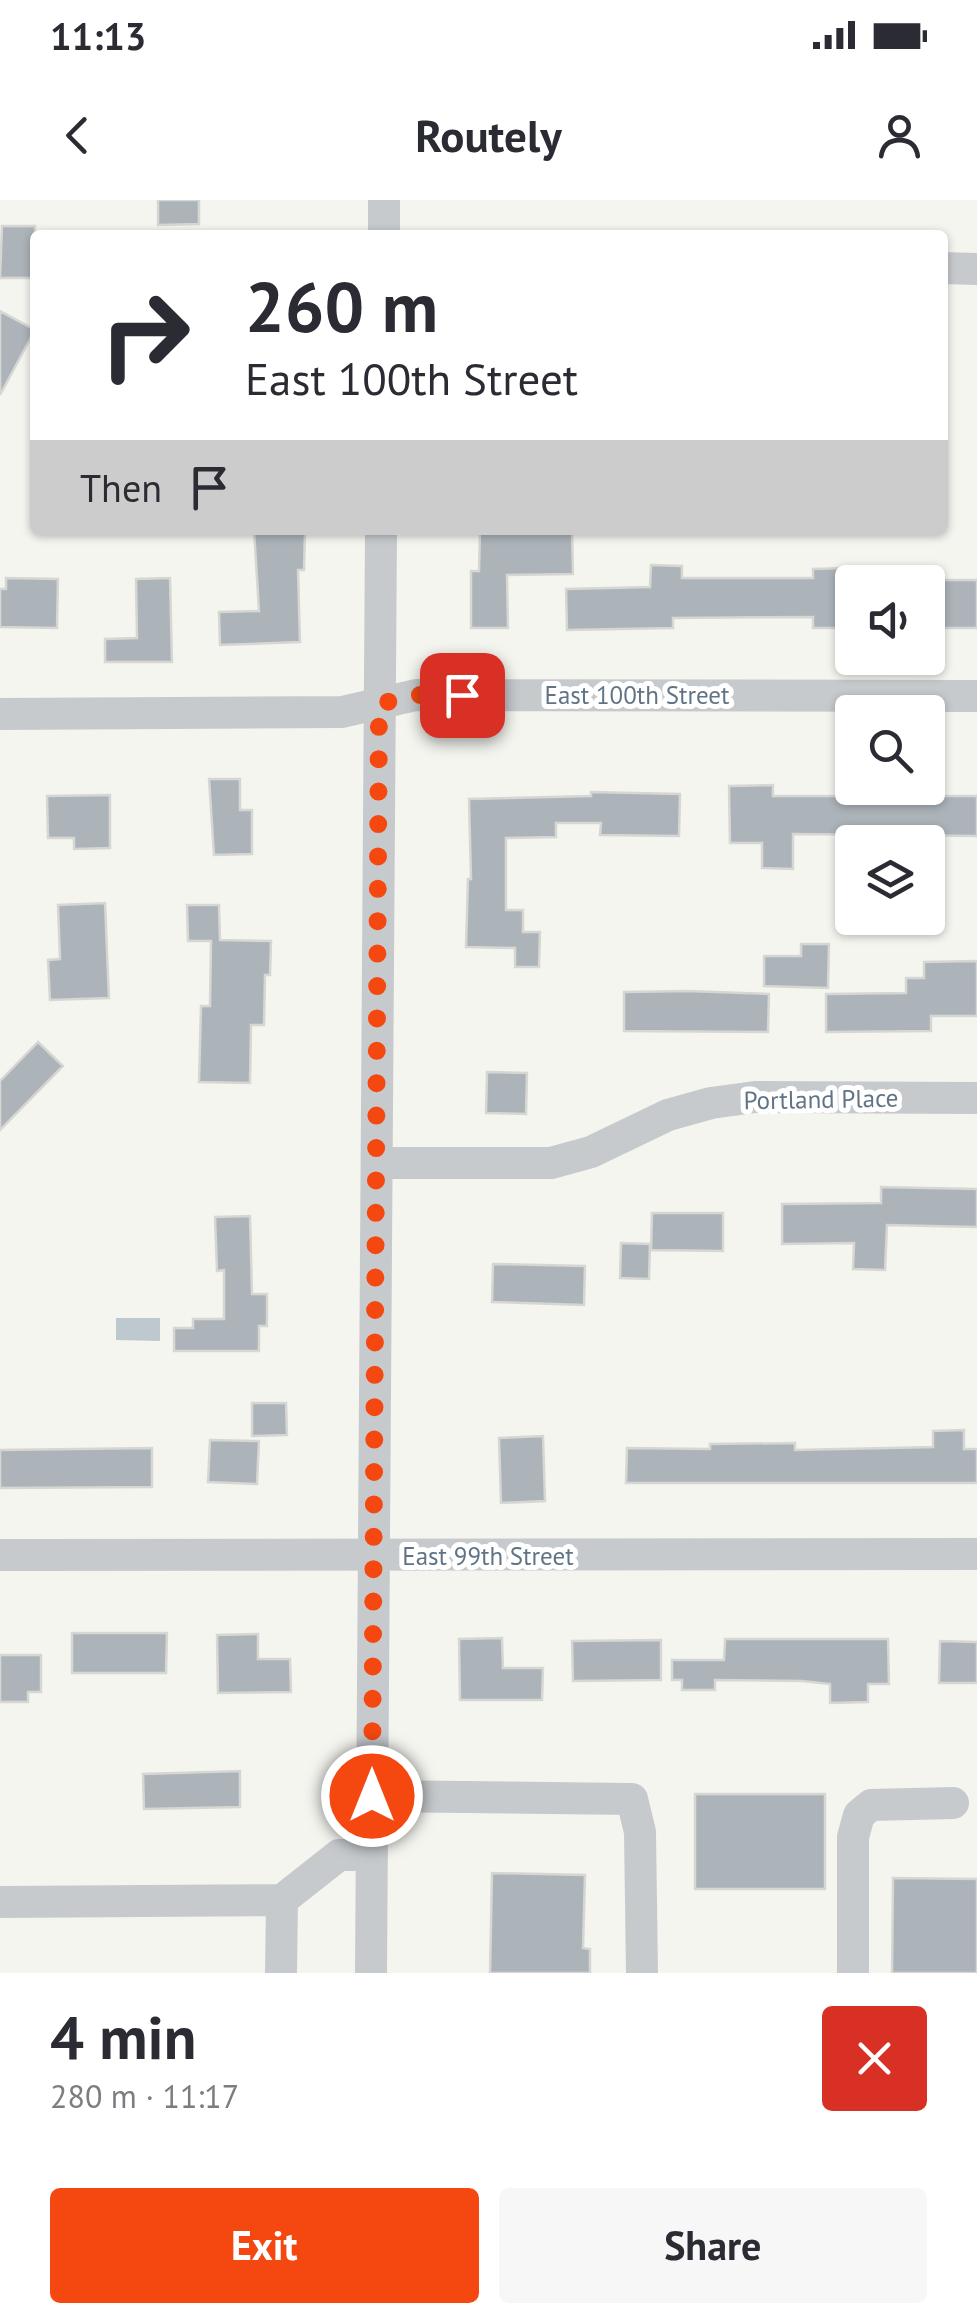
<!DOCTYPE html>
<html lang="en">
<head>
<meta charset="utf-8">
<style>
  :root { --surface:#fff; --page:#f7f7f7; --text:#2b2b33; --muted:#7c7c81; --accent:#f54811 }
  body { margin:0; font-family:"PT Sans",sans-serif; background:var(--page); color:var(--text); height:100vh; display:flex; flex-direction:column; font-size:38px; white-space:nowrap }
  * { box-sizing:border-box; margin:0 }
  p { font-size:32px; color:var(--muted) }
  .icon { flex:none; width:55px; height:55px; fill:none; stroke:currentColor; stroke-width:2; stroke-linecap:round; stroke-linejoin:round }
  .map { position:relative; height:1773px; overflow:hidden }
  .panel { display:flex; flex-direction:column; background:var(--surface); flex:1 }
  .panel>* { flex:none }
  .top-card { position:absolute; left:30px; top:30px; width:918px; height:305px; border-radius:10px; box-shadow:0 2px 8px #0004; background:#fff; color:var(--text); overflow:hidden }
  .tools { position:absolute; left:835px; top:365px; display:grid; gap:20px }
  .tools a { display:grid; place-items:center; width:110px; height:110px; border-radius:10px; background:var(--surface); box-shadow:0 2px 8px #0004; font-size:50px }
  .pin { position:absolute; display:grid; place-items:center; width:85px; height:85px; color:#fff; margin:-42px; border-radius:20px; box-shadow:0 5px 15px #0006 }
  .me { position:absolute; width:110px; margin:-55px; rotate:0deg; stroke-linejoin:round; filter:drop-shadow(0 0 8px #0008) }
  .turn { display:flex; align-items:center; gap:35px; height:210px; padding:0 50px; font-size:45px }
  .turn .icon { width:130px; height:130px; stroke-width:2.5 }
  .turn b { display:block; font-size:70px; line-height:85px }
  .then { display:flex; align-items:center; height:95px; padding:0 50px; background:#0003; gap:20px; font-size:38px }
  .round { display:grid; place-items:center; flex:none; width:105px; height:105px; border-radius:10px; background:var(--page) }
  .summary { display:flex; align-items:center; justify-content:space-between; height:170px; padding:0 50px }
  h1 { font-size:60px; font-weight:800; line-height:75px }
  .primary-button { display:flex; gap:20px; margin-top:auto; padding:20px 50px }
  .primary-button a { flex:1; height:115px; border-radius:10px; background:var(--accent); color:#fff; font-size:40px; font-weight:800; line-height:115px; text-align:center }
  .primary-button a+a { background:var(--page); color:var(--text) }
  .status { display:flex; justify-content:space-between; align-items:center; height:70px; padding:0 50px; background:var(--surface); direction:ltr }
  .status svg { height:28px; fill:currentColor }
  header { display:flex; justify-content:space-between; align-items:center; height:130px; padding:0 50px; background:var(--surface); font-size:45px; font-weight:800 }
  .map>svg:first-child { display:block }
  .water { fill:#bdc9cf }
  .building { fill:#acb4ba; stroke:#d6d6d3; stroke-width:2.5 }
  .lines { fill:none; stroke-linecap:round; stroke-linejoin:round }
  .minor { stroke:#c7cacd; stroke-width:32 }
  .route { stroke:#f54811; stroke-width:18; stroke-dasharray:0 32.4 }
  .labels { text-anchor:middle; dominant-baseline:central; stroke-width:10; stroke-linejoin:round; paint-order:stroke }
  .street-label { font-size:25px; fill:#617485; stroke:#fff }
</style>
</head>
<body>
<div class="status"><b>11:13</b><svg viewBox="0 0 49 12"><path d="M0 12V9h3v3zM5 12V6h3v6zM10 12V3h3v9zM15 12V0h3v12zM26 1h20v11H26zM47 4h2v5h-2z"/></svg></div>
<header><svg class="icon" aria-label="back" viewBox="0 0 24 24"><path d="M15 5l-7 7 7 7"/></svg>Routely<svg class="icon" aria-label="person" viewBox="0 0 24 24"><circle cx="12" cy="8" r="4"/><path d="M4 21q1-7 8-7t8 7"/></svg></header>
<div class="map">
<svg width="977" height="1773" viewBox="0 0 977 1773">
  <rect width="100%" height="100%" fill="#f5f5f0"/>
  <!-- water -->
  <path class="water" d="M116,1118H160V1141L116,1140Z"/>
  <!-- building -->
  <path class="building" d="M158,0H199V24L158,25Z
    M2,26H35V78H0Z
    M0,111L35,130L0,195Z
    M254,330H305L304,370H298L300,442L220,445L219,412L259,411Z
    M480,330H572L573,374L507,375L508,428H471V371H479Z
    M651,365L682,366V378H813V369L844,368L845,428H813V417L673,418V428L567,430L566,389L650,387Z
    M6,378L58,379L57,428L0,427V389H6Z
    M170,378L172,462H105V439L137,438L136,379Z
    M928,380H977V428H928Z
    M209,579H240V610H252V654L214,655Z
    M773,585V596H977V636L793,634V669L762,668V643H730L729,586Z
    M591,592L680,594L679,636L600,635L601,623H556V637L506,638V710H523V732H540L539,767H515V748L466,747L468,679H471L469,599L591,596Z
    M110,595V648L74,649V638H48L47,596Z
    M105,703L109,798L50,800L48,760L60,759L58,705Z
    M187,705H219L220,740L271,741L270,775H265L264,825H251L250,883L199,882L201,806H210L211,741H188Z
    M801,744H829L828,788L764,786V756H801Z
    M977,761V816H931V831L826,832V794L906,793V778H924V762Z
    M688,791L769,794L768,832L624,831V792Z
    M38,842L63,866L0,930V881Z
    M487,872L527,873L526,914L486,913Z
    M881,987L977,989V1027L887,1025L885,1070L853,1069L854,1043L782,1044V1004L881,1003Z
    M652,1013H723V1051L651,1050Z
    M250,1016L252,1094H267V1126H259V1151H174V1128H193V1119H224V1070L217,1071L215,1017Z
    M621,1043L650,1044L649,1079L620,1078Z
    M493,1064L585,1066L584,1105L492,1102Z
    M252,1203H286L287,1235L252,1236Z
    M964,1230V1249H977V1283H626L627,1248L710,1249V1244L795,1243V1250L933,1247V1231Z
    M543,1236L545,1301L501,1303L499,1238Z
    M210,1240L259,1241L257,1284L208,1282Z
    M152,1248V1287L0,1288V1250Z
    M72,1433H167L166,1473H72Z
    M258,1434V1459H290L291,1492L218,1493L217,1435Z
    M502,1438L503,1468H543L542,1500H460L459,1439Z
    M725,1439H888L889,1484H868V1502L830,1503V1484L802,1481L715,1480V1490H682V1480H672V1460H724Z
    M661,1440V1480L573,1481L572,1441Z
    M940,1441L977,1442V1483H939Z
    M0,1455H41V1492H28V1502H0Z
    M240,1571V1607L144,1609L143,1574Z
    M695,1594H825V1689H695Z
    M492,1673L585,1675L583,1748L590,1749V1773H490Z
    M893,1678L977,1679V1773H892Z"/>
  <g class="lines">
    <!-- minor -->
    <path class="minor" d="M384,0V35
      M942,68L977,69
      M0,514L342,512L416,495L977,496
      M377,963H551L591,952L668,915L711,903L755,897L977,898
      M0,1355L977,1354
      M373,1596L632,1599L640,1632L642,1773
      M0,1702L282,1700L339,1655H372
      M281,1773L282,1700
      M371,1773L381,330
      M853,1773V1637L859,1615L871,1605L953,1603"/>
  </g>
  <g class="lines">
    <!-- route -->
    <path class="route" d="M372,1596L379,504L416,495H462"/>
  </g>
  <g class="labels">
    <!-- street labels -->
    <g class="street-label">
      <text x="637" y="495">East 100th Street</text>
      <text transform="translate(821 899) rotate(-1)">Portland Place</text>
      <text x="488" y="1356">East 99th Street</text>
    </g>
  </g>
</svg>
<div class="tools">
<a><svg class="icon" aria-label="sound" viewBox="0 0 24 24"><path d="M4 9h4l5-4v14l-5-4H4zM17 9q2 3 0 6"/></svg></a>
<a><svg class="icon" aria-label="search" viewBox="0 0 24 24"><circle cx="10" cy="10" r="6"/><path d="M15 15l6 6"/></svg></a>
<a><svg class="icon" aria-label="layers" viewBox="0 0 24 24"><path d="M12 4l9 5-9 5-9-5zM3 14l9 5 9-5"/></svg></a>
</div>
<div class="pin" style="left:462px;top:495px;background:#d93025"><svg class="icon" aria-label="arrive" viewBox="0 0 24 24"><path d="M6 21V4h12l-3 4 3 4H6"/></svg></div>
<svg class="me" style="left:372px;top:1596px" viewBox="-20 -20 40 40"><circle r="17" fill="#f54811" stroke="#fff" stroke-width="3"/><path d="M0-11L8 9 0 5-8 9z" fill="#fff"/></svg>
<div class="top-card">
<div class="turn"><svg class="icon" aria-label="right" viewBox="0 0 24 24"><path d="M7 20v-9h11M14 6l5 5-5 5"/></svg><div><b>260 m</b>East 100th Street</div></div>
<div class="then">Then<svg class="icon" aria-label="arrive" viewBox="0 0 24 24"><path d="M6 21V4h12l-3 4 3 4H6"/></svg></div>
</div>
</div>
<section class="panel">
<div class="summary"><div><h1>4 min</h1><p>280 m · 11:17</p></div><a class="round" style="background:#d93025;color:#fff"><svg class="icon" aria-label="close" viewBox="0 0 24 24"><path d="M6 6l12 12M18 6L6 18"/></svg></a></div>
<div class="primary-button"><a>Exit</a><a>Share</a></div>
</section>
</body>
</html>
